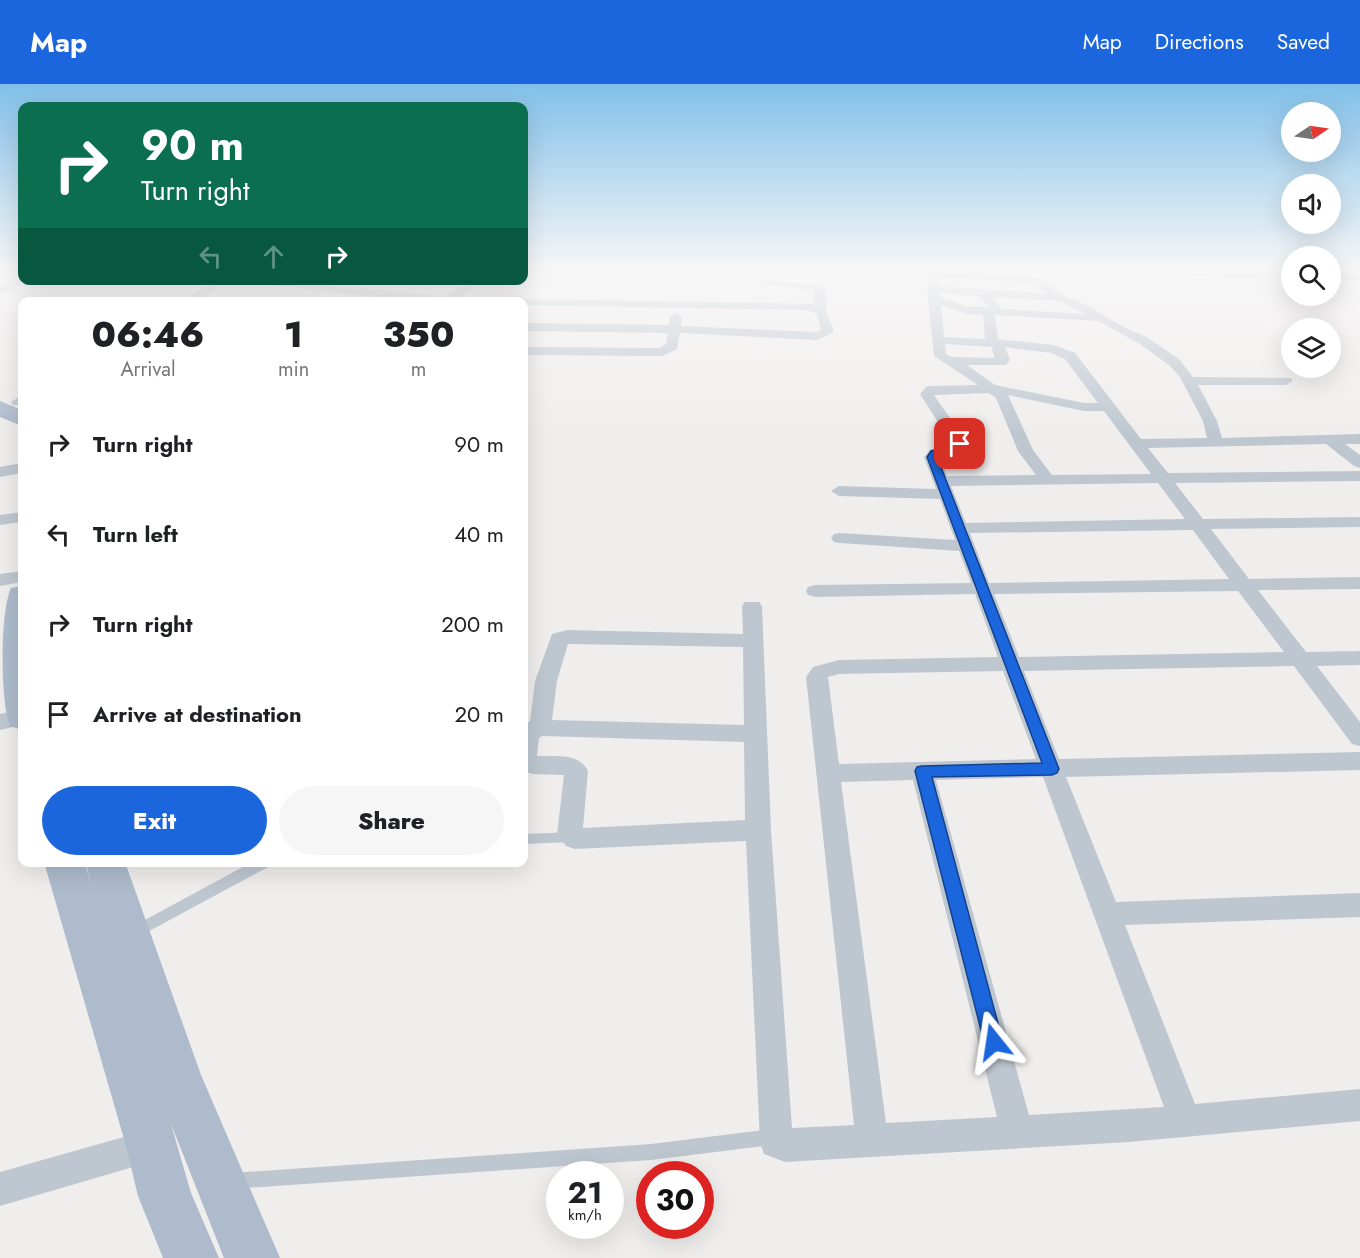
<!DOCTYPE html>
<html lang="en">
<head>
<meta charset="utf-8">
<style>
  :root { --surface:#fff; --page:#f6f6f6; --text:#202124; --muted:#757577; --accent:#1b66dc }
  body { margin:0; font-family:Jost,sans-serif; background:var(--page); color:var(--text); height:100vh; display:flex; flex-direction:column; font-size:22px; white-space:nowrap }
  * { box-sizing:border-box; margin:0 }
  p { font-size:20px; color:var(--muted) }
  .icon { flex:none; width:33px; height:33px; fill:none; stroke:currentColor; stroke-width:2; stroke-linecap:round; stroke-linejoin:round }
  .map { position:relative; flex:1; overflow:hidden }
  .drawer { position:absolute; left:18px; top:213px; width:510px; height:570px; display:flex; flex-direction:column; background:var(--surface); border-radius:12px; box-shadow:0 6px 24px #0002 }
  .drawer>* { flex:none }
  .hud { position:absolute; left:18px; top:18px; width:510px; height:183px; border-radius:12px; box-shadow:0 6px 24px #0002; background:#0b6e4f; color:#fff; overflow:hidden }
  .needle { width:39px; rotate:77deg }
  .tools { position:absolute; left:1281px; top:18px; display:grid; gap:12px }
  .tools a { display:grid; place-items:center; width:60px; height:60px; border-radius:50%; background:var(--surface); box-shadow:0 6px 24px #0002; font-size:30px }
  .speed { position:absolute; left:546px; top:1077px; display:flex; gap:12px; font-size:30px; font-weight:700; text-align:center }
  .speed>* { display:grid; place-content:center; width:78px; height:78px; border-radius:50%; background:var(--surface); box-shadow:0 6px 24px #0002; line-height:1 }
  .speed small { font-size:15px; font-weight:400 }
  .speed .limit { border:9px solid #d22; background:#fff; color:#111 }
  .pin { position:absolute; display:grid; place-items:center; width:51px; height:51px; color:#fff; margin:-26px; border-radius:12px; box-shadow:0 3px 9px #0006 }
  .me { position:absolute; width:66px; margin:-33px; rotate:345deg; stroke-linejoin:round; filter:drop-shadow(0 0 4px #0008) }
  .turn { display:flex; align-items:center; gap:21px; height:126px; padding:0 24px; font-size:27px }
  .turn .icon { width:78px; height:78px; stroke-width:2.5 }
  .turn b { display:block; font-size:42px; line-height:51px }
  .lanes { display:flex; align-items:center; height:57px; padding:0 24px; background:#0003; justify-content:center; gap:30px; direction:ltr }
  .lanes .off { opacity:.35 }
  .eta { display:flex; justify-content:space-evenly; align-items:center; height:102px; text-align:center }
  .eta b { font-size:36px; font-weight:800; line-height:42px }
  .button { display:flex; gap:12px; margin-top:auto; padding:12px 24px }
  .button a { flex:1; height:69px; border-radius:36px; background:var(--accent); color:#fff; font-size:24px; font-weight:800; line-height:69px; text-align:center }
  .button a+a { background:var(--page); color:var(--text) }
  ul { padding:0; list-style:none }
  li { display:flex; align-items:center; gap:18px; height:90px; padding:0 24px }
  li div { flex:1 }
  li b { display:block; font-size:22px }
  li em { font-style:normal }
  header { display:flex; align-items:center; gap:36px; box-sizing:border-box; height:84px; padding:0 30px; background:var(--accent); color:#fff }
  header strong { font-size:28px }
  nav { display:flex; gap:33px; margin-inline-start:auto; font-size:21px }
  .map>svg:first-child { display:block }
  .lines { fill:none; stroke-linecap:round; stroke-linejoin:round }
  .service { fill:#bec7d0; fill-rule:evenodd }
  .minor { fill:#bec7d0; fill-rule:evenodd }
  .tertiary { fill:#bec7d0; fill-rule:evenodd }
  .primary { fill:#adbbcc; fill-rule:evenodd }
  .route { fill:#1b66dc; stroke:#12428f; stroke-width:1.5 }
</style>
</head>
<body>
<header>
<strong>Map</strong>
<nav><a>Map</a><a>Directions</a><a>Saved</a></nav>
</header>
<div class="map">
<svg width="1360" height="1174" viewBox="0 0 1360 1174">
  <rect width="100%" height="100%" fill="#f0eeed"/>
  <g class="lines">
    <!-- service -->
    <path class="service" d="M572,748L576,749L578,753L576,757L572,758L524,760V750Z
      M252,778H271L270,782L140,852L135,854L130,852L128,848L130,844Z
      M773,1045L779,1047L781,1053L779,1059L773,1061L651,1076L232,1105L226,1103L224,1097L226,1091L232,1089L651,1060Z"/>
    <!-- minor -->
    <path class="minor" d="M0,187H11L0,192Z
      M933,187L1039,194L1065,212L1089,222L1122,242L1148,254L1179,275L1193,293L1291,294L1293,297L1286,301H1198L1217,337L1222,354L1360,350V360H1345L1360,371V384L1354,382L1326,360L1148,364L1168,389L1360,387V397L1175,399L1203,435L1360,433V443L1211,445L1249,495L1360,493V505L1258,506L1306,568L1360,567V581L1317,582L1360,638V662L1352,660L1294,582L1024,587L1059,675L1360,668V686L1066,693L1116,818L1360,809V833L1125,841L1195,1020L1360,1005V1037L1129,1058L785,1078L764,1070L760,1058L746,757L575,765L566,762L557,750L564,691L532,690L524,687V642L530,637L535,597L552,550L567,546L743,550L742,522L745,518H759L762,522L771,746L792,1044L854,1041L806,593L813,583L839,576L998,573L975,510L815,513L808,511L806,507L808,503L815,501L971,499L959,467L840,459L834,458L831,454L834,450L840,449L955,456L940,415L839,412L831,407L839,402L936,405L924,373L930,366L952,360L920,310L926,303L931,302L978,301L934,272L927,205ZM942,193L1032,199L1047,210L939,202ZM939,209L978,212L989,223H968L940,213ZM993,213L1059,217L1086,230L1001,225ZM941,221L967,230L983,231L985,255L944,253ZM995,231L1098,237L1140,260L1169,281L1180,293L1203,337L1207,354L1141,355L1075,269L1054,261L998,255ZM945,260L993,263L992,266L995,274L952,273L946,270ZM1005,263L1051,269L1065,275L1098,319H1084L995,301L967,281H1006L1010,276ZM989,309L996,314L1018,367L1036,391L947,392L940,373L961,368L968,360L934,311ZM1008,311L1084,327H1104L1151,390L1052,391L1033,366ZM1158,399L1185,435L966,439L951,402ZM1193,446L1229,495L989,499L970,449ZM1238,507L1284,568L1019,573L994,510ZM568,560L743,563L744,641L552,636L557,597ZM1003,587L1036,675L839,680L828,593L839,590ZM542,652L744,658L745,736L583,744L588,687C578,668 556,673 537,672L539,654ZM1043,693L1164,1023L1029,1031L936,696ZM913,696L997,1033L886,1039L841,698Z
      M22,193V196H30L0,210V203Z
      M215,196H230L196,218H182Z
      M246,196H287L445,213L466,199V196H477L475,203L459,214L486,215L491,218H419L251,199Z
      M765,196L820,201L826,208V227L834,248L817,256L680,249L677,265L663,272L524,271V263L660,264L666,260L668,249L524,247V239L669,241L670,233L676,229L682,233L681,242L816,248L821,246L817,230L808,226L524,221V218H519L524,215L815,220L813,206L761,201V197Z
      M22,311V321H13L11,318Z
      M22,379V389L0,393V383Z
      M22,428V438L0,441V431Z
      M22,487V498L0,502V490Z
      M22,625V641L0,646V630Z
      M152,1045L164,1050L169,1062L164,1074L0,1122V1088Z"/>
    <!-- tertiary -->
    <path class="tertiary" d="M1159,187H1292V195L1166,191Z
      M1330,188H1360V196H1330Z"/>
    <!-- primary -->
    <path class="primary" d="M0,317L22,326V342L0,333Z
      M22,502V646L10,642C0,617 0,528 11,504Z
      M44,778H84L92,802L85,778H125L201,991L280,1174H224L171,1040L191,1109L219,1174H163L138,1112L126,1062Z"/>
  </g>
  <!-- sky -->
  <linearGradient id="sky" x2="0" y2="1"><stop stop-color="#82c0e9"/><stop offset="0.53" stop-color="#f8f7f7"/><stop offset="1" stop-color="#f8f7f7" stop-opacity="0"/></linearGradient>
  <rect width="1360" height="351" fill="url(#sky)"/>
  <!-- route -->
  <path class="route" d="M960,357L965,360L962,366L937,373L1059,685L1057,689L1052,691L932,693L1003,958L1001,965L994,968L987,965L984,958L915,687L917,683L922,682L1042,679L927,373L931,367L954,362Z"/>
</svg>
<div class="tools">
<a><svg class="needle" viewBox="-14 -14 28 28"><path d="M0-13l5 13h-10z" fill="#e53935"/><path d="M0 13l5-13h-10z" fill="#757577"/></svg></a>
<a><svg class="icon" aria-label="sound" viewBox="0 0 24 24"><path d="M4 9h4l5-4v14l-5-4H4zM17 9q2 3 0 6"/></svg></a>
<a><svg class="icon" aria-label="search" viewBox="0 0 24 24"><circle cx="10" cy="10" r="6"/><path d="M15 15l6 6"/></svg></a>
<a><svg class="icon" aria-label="layers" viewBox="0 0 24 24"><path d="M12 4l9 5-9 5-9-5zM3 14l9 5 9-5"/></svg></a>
</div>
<div class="speed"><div>21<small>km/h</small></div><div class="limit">30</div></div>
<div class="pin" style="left:960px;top:360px;background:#d93025"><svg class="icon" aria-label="arrive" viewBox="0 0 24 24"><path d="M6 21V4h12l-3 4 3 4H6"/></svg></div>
<svg class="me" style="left:994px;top:958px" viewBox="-20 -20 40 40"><path d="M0-17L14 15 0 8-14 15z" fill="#1b66dc" stroke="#fff" stroke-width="4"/></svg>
<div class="hud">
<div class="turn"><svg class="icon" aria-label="right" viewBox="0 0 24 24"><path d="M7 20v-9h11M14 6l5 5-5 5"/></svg><div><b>90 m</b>Turn right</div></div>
<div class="lanes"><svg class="icon off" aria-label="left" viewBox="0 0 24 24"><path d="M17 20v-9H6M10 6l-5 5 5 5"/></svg><svg class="icon off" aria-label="ahead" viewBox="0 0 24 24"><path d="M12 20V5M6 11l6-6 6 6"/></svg><svg class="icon" aria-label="right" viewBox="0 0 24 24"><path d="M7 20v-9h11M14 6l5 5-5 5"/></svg></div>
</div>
<section class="drawer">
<div class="eta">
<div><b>06:46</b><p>Arrival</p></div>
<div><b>1</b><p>min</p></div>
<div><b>350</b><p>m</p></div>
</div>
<ul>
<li><svg class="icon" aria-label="right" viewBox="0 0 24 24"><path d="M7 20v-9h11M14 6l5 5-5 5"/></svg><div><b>Turn right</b></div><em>90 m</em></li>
<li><svg class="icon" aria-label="left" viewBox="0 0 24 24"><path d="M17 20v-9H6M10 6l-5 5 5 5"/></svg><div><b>Turn left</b></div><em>40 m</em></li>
<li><svg class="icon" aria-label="right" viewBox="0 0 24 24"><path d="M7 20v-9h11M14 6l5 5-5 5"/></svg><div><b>Turn right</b></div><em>200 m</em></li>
<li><svg class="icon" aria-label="arrive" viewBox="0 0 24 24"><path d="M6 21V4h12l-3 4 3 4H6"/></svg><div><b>Arrive at destination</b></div><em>20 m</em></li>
</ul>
<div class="button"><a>Exit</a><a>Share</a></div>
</section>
</div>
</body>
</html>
